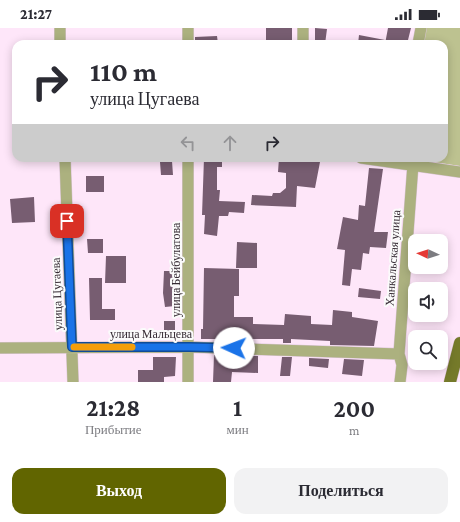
<!DOCTYPE html>
<html lang="ru">
<head>
<meta charset="utf-8">
<style>
  :root { --surface:#fff; --page:#f2f2f3; --text:#2b2b33; --muted:#7c7c81; --accent:#616500 }
  body { margin:0; font-family:"Crimson Pro",serif; background:var(--page); color:var(--text); height:100vh; display:flex; flex-direction:column; font-size:15px; white-space:nowrap }
  * { box-sizing:border-box; margin:0 }
  p { font-size:13px; color:var(--muted) }
  .icon { flex:none; width:22px; height:22px; fill:none; stroke:currentColor; stroke-width:2; stroke-linecap:round; stroke-linejoin:round }
  .map { position:relative; height:354px; overflow:hidden }
  .details { display:flex; flex-direction:column; background:var(--surface); flex:1 }
  .details>* { flex:none }
  .guide { position:absolute; left:12px; top:12px; width:436px; height:122px; border-radius:12px; box-shadow:0 2px 10px #0003; background:#fff; color:var(--text); overflow:hidden }
  .needle { width:26px; rotate:274deg }
  .tools { position:absolute; left:408px; top:206px; display:grid; gap:8px }
  .tools a { display:grid; place-items:center; width:40px; height:40px; border-radius:8px; background:var(--surface); box-shadow:0 2px 10px #0003; font-size:20px }
  .pin { position:absolute; display:grid; place-items:center; width:34px; height:34px; color:#fff; margin:-17px; border-radius:8px; box-shadow:0 2px 6px #0006 }
  .me { position:absolute; width:44px; margin:-22px; rotate:272deg; stroke-linejoin:round; filter:drop-shadow(0 0 3px #0008) }
  .turn { display:flex; align-items:center; gap:14px; height:84px; padding:0 12px; font-size:18px }
  .turn .icon { width:52px; height:52px; stroke-width:2.5 }
  .turn b { display:block; font-size:28px; line-height:34px }
  .lanes { display:flex; align-items:center; height:38px; padding:0 12px; background:#0003; justify-content:center; gap:20px; direction:ltr }
  .lanes .off { opacity:.35 }
  .eta { display:flex; justify-content:space-evenly; align-items:center; height:68px; text-align:center }
  .eta b { font-size:24px; font-weight:700; line-height:28px }
  .primary-button { display:flex; gap:8px; margin-top:auto; padding:8px 12px }
  .primary-button a { flex:1; height:46px; border-radius:12px; background:var(--accent); color:#fff; font-size:16px; font-weight:700; line-height:46px; text-align:center }
  .primary-button a+a { background:var(--page); color:var(--text) }
  .status { display:flex; justify-content:space-between; align-items:center; height:28px; padding:0 20px; background:var(--surface); direction:ltr }
  .status svg { height:11px; fill:currentColor }
  .map>svg:first-child { display:block }
  .green { fill:#bdc290 }
  .building { fill:#775d71 }
  .lines { fill:none; stroke-linecap:round; stroke-linejoin:round }
  .street-casing { stroke:#dac5d6; stroke-width:12 }
  .primary-casing { stroke:#dac5d6; stroke-width:13 }
  .street { stroke:#acb17f; stroke-width:11 }
  .primary { stroke:#757a2a; stroke-width:12 }
  .route-casing { stroke:#114b97; stroke-width:10 }
  .route { stroke:#1a73e8; stroke-width:7 }
  .slow { stroke:#f59e0b; stroke-width:7 }
  .labels { text-anchor:middle; dominant-baseline:central; stroke-width:4; stroke-linejoin:round; paint-order:stroke }
  .street-label { font-size:12px; fill:#372c35; stroke:#fbfbfb }
</style>
</head>
<body>
<div class="status"><b>21:27</b><svg viewBox="0 0 49 12"><path d="M0 12V9h3v3zM5 12V6h3v6zM10 12V3h3v9zM15 12V0h3v12zM26 1h20v11H26zM47 4h2v5h-2z"/></svg></div>
<div class="map">
<svg width="460" height="354" viewBox="0 0 460 354">
  <rect width="100%" height="100%" fill="#fee6f9"/>
  <!-- green -->
  <path class="green" d="M426,0H460V138L408,130H444V16H422Z"/>
  <!-- building -->
  <path class="building" d="M266,0H292V16H266Z
    M315,0L327,1L325,16H315Z
    M388,0H411L407,16H385Z
    M359,7L385,12V16H358Z
    M217,8L218,16H195V9Z
    M204,130H222V139H217V162H220L219,173L245,174L244,185L229,184L228,188H219L217,208L204,206L205,187H202Z
    M279,130H305V132L320,134L315,160L297,158L296,179L251,177L252,167L272,168L273,165H280L286,160V145L278,144Z
    M172,133L173,147H161L160,134Z
    M369,140L383,141L374,204H388L386,220L370,219L369,226L363,225L361,242L352,241L350,258L342,257L345,222L337,221L343,189L358,192L359,177L365,178Z
    M86,148H104V164H86Z
    M34,169L35,194L12,195L10,171Z
    M87,211H103V225H88Z
    M237,214L257,215V240H236Z
    M106,228H126V255H105Z
    M204,240L239,241V268H234V289H253V296L284,297L285,286L311,288V296L332,297L333,282L352,284V289L378,293L374,318L330,317V313L291,311V315H283V311H201V301H203Z
    M164,243H175V254H172L175,278L165,279L163,265Z
    M89,250H102V281H115V292H90Z
    M359,260L381,263L380,271L358,269Z
    M164,293H175V305H164Z
    M214,327L258,328V345L232,344L231,354H213Z
    M153,329H176L175,348L164,349V354H138V342H153Z
    M282,329H292L290,348H280Z
    M309,330L329,331L328,340L309,338Z
    M344,331L364,332L362,348L342,346Z"/>
  <g class="lines">
    <!-- street casing -->
    <g class="street-casing">
      <path id="street" d="M60,0V16
        M188,0V16
        M303,0V16
        M418,16L421,0
        M65,130L73,354
        M188,130V354
        M361,130L460,144
        M0,320L189,319L399,326L402,337L400,354
        M399,326L413,136"/>
    </g>
    <!-- primary casing -->
    <g class="primary-casing">
      <path id="primary" d="M450,354L460,315"/>
    </g>
    <!-- street -->
    <use href="#street" class="street"/>
    <!-- primary -->
    <use href="#primary" class="primary"/>
  </g>
  <g class="lines">
    <!-- route casing -->
    <g class="route-casing">
      <path id="route" d="M67,193L72,319H189L234,320"/>
    </g>
    <!-- route -->
    <use href="#route" class="route"/>
    <!-- slow -->
    <path class="slow" d="M74,319H132"/>
  </g>
  <g class="labels">
    <!-- street labels -->
    <g class="street-label">
      <text transform="translate(393 230) rotate(-86)">Ханкальская улица</text>
      <text transform="translate(176 242) rotate(-90)">улица Бейбулатова</text>
      <text transform="translate(57 266) rotate(-92)">улица Цугаева</text>
      <text x="151" y="306">улица Мальцева</text>
    </g>
  </g>
</svg>
<div class="tools">
<a><svg class="needle" viewBox="-14 -14 28 28"><path d="M0-13l5 13h-10z" fill="#e53935"/><path d="M0 13l5-13h-10z" fill="#7c7c81"/></svg></a>
<a><svg class="icon" aria-label="sound" viewBox="0 0 24 24"><path d="M4 9h4l5-4v14l-5-4H4zM17 9q2 3 0 6"/></svg></a>
<a><svg class="icon" aria-label="search" viewBox="0 0 24 24"><circle cx="10" cy="10" r="6"/><path d="M15 15l6 6"/></svg></a>
</div>
<div class="pin" style="left:67px;top:193px;background:#d93025"><svg class="icon" aria-label="arrive" viewBox="0 0 24 24"><path d="M6 21V4h12l-3 4 3 4H6"/></svg></div>
<svg class="me" style="left:234px;top:320px" viewBox="-20 -20 40 40"><circle r="19" fill="#fff"/><path d="M0-13L10 11 0 6-10 11z" fill="#1a73e8"/></svg>
<div class="guide">
<div class="turn"><svg class="icon" aria-label="right" viewBox="0 0 24 24"><path d="M7 20v-9h11M14 6l5 5-5 5"/></svg><div><b>110 m</b>улица Цугаева</div></div>
<div class="lanes"><svg class="icon off" aria-label="left" viewBox="0 0 24 24"><path d="M17 20v-9H6M10 6l-5 5 5 5"/></svg><svg class="icon off" aria-label="ahead" viewBox="0 0 24 24"><path d="M12 20V5M6 11l6-6 6 6"/></svg><svg class="icon" aria-label="right" viewBox="0 0 24 24"><path d="M7 20v-9h11M14 6l5 5-5 5"/></svg></div>
</div>
</div>
<section class="details">
<div class="eta">
<div><b>21:28</b><p>Прибытие</p></div>
<div><b>1</b><p>мин</p></div>
<div><b>200</b><p>m</p></div>
</div>
<div class="primary-button"><a>Выход</a><a>Поделиться</a></div>
</section>
</body>
</html>
